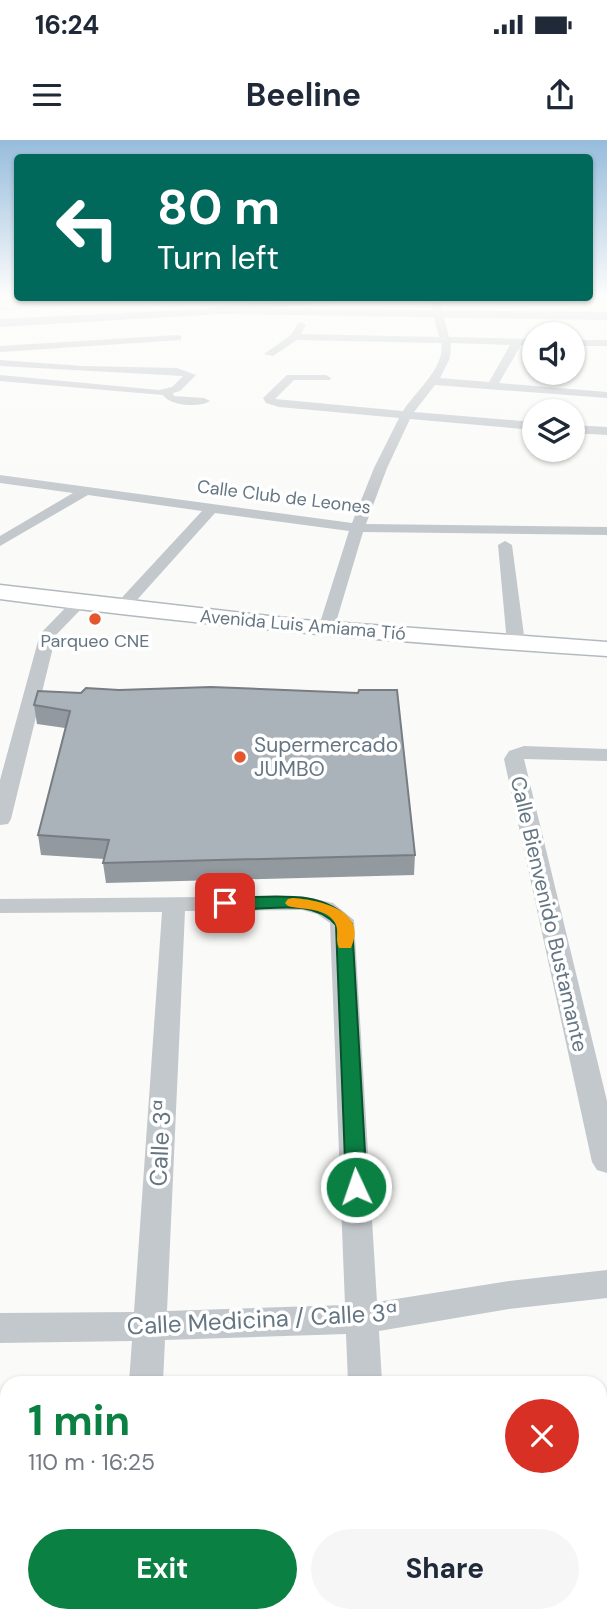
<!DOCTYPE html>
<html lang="en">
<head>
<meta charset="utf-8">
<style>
  :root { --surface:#fff; --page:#f6f6f7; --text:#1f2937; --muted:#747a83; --accent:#0b8043 }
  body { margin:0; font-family:"DM Sans",sans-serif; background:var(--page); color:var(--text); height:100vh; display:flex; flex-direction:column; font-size:26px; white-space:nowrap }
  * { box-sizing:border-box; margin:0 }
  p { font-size:23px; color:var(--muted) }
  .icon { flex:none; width:38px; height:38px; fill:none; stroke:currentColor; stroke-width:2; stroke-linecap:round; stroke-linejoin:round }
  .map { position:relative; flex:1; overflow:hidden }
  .drawer { position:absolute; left:0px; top:1236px; width:607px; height:247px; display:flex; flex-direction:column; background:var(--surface); border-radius:21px 21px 0 0; box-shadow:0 2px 5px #0004 }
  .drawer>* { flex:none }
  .guide { position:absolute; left:14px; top:14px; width:579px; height:147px; border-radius:7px; box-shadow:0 2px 5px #0004; background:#00695c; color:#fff; overflow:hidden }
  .tools { position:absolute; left:522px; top:182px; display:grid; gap:14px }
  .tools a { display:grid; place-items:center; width:63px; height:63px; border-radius:50%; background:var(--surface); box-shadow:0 2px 5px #0004; font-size:35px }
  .pin { position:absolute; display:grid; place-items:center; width:60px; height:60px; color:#fff; margin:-30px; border-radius:14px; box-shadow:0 4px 10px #0006 }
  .me { position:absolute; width:77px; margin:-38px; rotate:357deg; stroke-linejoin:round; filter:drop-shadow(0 0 5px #0008) }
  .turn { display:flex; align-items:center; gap:24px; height:147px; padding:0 28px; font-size:32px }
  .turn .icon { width:91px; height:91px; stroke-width:2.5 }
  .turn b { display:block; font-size:49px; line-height:60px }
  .round { display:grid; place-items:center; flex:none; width:74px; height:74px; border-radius:37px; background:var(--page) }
  .head { display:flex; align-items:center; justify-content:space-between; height:119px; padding:0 28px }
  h1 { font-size:42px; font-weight:700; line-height:52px; color:var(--accent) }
  .button { display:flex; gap:14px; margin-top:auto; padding:14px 28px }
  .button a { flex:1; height:80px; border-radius:42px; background:var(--accent); color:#fff; font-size:28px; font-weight:700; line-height:80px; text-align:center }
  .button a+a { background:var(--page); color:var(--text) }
  .status { display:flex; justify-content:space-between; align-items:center; height:49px; padding:0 35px; background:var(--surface); direction:ltr }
  .status svg { height:19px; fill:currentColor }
  header { display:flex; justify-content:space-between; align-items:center; height:91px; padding:0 28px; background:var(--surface); font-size:32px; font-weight:700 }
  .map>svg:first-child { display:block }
  .green { fill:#dadfd7 }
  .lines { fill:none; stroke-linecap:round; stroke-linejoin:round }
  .secondary-casing { stroke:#b3babf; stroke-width:3 }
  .minor { fill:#c3c8cc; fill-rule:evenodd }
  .tertiary { fill:#c3c8cc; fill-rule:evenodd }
  .secondary { fill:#fff; fill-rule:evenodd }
  .wall { fill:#929a9f }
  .building { fill:#aab3b9; stroke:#777d82; stroke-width:2 }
  .route { fill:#0b8043; stroke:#07532c; stroke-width:2 }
  .slow { fill:#f59e0b }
  .poi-dot { fill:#e4572e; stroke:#fff; stroke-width:2.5 }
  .labels { text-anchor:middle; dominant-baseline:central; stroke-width:7; stroke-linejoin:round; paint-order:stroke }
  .far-street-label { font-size:18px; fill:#657683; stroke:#fff }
  .far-poi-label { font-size:18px; fill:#657683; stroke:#fff }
  .poi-label { font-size:21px; fill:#657683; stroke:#fff; text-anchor:start }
  .street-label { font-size:21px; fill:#657683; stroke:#fff }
  .near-street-label { font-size:24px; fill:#657683; stroke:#fff }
</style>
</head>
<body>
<div class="status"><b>16:24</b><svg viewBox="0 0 49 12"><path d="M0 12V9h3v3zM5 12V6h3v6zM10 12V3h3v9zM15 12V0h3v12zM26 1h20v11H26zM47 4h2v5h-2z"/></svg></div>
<header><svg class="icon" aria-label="menu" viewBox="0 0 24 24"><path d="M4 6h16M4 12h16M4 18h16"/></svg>Beeline<svg class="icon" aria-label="share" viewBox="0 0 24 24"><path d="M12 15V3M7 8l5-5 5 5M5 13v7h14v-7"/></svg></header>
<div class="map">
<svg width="607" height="1481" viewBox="0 0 607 1481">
  <rect width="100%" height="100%" fill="#fafaf8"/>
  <!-- green -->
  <path class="green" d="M0,156L120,158L122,161L0,171Z"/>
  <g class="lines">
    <!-- secondary casing -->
    <g class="secondary-casing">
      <path id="secondary" d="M0,445L303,480L607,502V516C404,503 202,486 0,459Z"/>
    </g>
    <!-- minor -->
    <path class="minor" d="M321,158H351L346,161L212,173L207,170L212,167Z
      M429,158H439L449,197L534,199V205H521L499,243L607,252V258L435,245L414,272L534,282V290L410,279L387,328L366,384L607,387V395L363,392L334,489L326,494L318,489L349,391L215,373L127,471L121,473L113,468L115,465L202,371L88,355L0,406V396L73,353L0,343V335L352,383L374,328L399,278L279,267L266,263L263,258L287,235H326L331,238L330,240H294L275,259L403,271C415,252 446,227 441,203L297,200L273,216L264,214L291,195L298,183L301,182L306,185L301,194L439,197ZM451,203L510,205L489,242L440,238L450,218Z
      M177,195L181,196V200L0,212V206Z
      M572,200H607V206H572Z
      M0,220L83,226L177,228L196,235L180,251L173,253L174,256L204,258L210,261C200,268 170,266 163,255L0,241V235L159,250L172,247L183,236L0,226Z
      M572,285L607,287V295L572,293Z
      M505,401L512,405L525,503L516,508L507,503L498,405Z
      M79,458L87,463L56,495L11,679L8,684L0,685V640L40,494L73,460Z
      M524,606L607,609V621L524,619L607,961V1033L597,1030L592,1022L504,619L509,611Z
      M302,756L333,763L354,780L377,1162L509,1141L607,1130V1158L509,1169L379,1191L382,1242H348L346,1194L165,1200L163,1242H129L132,1201L0,1203V1173L134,1172L162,772L0,773V759ZM302,770L317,774L330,783L345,1165L167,1171L185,771Z
      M114,1475H154L153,1481H113Z
      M354,1475H394L395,1481H355Z"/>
    <!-- tertiary -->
    <path class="tertiary" d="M222,168L607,172V180L222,174L0,187V179Z"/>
    <!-- secondary -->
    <use href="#secondary" class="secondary"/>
  </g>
  <!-- wall -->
  <path class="wall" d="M38,551L415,715L414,735L106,743L103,723L104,719L41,715L38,695L65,588L37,584L34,565Z"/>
  <!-- building -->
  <path class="building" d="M211,547L358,553L359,550H397L415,715L103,723L109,700L38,695L70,571L34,565L38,551L81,553L86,548L119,550Z"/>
  <!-- sky -->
  <linearGradient id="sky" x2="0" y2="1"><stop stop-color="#96bcdc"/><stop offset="0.43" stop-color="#fdfdfc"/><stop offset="1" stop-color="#fdfdfc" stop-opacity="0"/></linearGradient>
  <rect width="607" height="363" fill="url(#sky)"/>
  <!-- route -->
  <path class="route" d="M225,758C265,758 326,746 352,784L367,1047L364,1053L356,1055L349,1053L346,1047L336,785C308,753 256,776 220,767L217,763Z"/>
  <!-- slow -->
  <path class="slow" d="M293,758C319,760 369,770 351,808H339C335,800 339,792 336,785C329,767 302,770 288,766L285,763L288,759Z"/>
  <!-- markers -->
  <g class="poi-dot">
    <circle cx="95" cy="479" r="7"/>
    <circle cx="240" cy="617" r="7"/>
  </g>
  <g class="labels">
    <!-- far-street labels -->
    <g class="far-street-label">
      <text transform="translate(284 357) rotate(7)">Calle Club de Leones</text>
      <text transform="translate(303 485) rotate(5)">Avenida Luis Amiama Tió</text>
    </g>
    <!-- far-poi labels -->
    <g class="far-poi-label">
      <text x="95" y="501">Parqueo CNE</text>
    </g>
    <!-- poi labels -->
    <g class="poi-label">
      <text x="254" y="605">Supermercado<tspan x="254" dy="24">JUMBO</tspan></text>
    </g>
    <!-- street labels -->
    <g class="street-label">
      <text transform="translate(549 774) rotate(77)">Calle Bienvenido Bustamante</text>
    </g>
    <!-- near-street labels -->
    <g class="near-street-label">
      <text transform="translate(160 1003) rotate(-87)">Calle 3ª</text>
      <text transform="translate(262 1179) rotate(-3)">Calle Medicina / Calle 3ª</text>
    </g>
  </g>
</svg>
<div class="tools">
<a><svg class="icon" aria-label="sound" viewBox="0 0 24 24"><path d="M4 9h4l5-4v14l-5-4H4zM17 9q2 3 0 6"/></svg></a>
<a><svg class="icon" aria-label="layers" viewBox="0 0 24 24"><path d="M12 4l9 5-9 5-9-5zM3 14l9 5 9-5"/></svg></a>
</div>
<div class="pin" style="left:225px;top:763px;background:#d93025"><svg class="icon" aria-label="arrive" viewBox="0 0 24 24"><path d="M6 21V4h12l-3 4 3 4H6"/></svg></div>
<svg class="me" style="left:356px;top:1047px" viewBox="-20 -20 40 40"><circle r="17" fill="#0b8043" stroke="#fff" stroke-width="3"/><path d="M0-11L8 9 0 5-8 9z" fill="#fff"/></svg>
<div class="guide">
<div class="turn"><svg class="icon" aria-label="left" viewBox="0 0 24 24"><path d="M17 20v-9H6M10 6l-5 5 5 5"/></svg><div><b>80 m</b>Turn left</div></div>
</div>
<section class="drawer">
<div class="head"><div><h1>1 min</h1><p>110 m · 16:25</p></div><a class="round" style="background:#d93025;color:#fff"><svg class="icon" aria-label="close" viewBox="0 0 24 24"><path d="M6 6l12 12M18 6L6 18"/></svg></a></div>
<div class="button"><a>Exit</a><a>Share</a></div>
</section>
</div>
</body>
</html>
